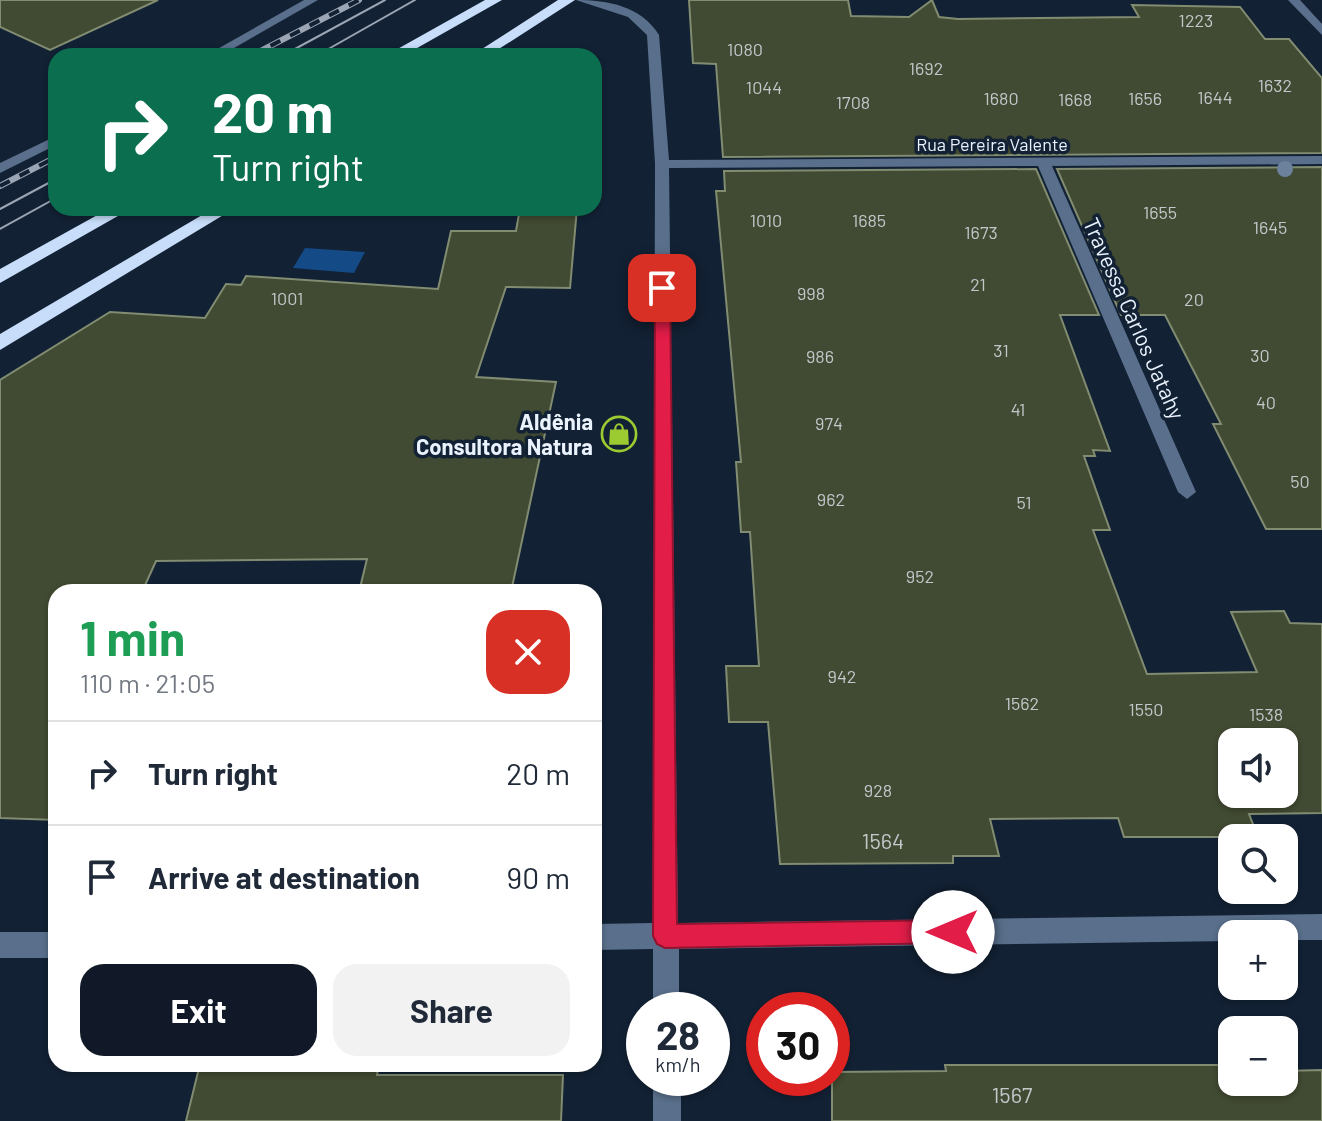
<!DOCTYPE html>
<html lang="en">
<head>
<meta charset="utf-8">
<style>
  :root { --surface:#fff; --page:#f2f2f3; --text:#1f2937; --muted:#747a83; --line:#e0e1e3; --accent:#111827 }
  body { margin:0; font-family:Barlow,sans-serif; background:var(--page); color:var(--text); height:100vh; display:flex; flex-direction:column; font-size:30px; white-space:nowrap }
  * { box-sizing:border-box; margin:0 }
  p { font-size:26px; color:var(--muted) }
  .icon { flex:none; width:44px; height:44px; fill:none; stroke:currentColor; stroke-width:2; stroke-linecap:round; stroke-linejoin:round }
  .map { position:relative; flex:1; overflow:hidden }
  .sheet { position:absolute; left:48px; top:584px; width:554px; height:488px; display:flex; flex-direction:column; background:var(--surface); border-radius:24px; box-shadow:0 2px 6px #0004 }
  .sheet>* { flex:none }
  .hud { position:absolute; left:48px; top:48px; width:554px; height:168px; border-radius:24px; box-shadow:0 2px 6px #0004; background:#0b6e4f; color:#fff; overflow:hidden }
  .tools { position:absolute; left:1218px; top:728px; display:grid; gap:16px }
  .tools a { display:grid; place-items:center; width:80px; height:80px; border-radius:16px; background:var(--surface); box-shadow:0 2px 6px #0004; font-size:40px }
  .speed { position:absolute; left:626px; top:992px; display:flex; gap:16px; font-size:40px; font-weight:700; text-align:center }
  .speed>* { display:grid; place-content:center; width:104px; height:104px; border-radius:50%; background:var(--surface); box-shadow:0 2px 6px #0004; line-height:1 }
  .speed small { font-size:20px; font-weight:400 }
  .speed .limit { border:12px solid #d22; background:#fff; color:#111 }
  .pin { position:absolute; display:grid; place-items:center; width:68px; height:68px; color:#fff; margin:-34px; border-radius:16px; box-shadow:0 4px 12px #0006 }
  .me { position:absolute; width:88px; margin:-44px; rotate:270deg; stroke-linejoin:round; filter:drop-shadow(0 0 6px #0008) }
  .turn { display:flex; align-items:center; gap:28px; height:168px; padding:0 32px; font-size:36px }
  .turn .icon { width:104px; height:104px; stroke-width:2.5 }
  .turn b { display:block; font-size:56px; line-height:68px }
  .round { display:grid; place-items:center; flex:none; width:84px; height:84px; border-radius:24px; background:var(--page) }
  .headline { display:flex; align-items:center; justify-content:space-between; height:136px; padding:0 32px }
  h1 { font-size:48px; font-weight:700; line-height:60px; color:#1e9e55 }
  .action { display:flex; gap:16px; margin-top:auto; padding:16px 32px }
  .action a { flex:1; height:92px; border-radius:24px; background:var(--accent); color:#fff; font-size:32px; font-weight:700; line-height:92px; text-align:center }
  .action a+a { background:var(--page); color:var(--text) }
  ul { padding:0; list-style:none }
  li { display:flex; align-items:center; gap:24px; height:104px; padding:0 32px; border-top:2px solid var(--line) }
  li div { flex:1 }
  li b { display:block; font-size:30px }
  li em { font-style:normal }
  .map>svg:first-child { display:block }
  .water { fill:#144b87 }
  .building { fill:#414a32; stroke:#818c71; stroke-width:2; fill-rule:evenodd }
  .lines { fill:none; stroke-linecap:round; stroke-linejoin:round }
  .street { fill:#596f8b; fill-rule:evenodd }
  .highway { fill:#c7ddf9; fill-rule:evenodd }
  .tram { stroke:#9ba5b3; stroke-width:2 }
  .rail-casing { stroke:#9ba5b3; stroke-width:6 }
  .rail { stroke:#122134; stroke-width:4; stroke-dasharray:11; stroke-linecap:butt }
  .tree { fill:#6b819c }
  .route { fill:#e11d48; stroke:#92132f; stroke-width:2 }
  .labels { text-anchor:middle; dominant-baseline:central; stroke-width:7; stroke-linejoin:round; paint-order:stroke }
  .number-label { font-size:18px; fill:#c0c8ca }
  .far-street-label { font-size:18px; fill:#eaf2fd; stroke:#122134 }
  .street-label { font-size:22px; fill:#eaf2fd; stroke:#122134 }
  .poi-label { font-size:22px; font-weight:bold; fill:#eaf2fd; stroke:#122134; text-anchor:end }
  .near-number-label { font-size:22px; fill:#c0c8ca }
</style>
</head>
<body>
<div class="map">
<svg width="1322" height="1121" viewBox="0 0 1322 1121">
  <rect width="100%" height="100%" fill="#122134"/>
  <!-- water -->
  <path class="water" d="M305,248L365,252L354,273L293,268Z"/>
  <!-- building -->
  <path class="building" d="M0,0H158L50,50L0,27Z
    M689,0H848L851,16L909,17L932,0L939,17L958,19L1139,17L1132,5L1240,7L1265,39H1289L1322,78V153L723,157L716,64L693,63Z
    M1322,167V529H1266L1213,424H1221L1165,315H1121L1057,169Z
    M1036,169L1099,315H1060L1110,451L1093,450L1095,456H1084L1110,530H1093L1147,674L1257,672L1231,612L1284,611L1290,623L1322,624V813L1249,814L1258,837H1124L1118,818L990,819L999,856H953V863L780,864L768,722H729L726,666H759L750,532H741L736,462H741L716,191H725L724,171ZM1232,742H1284V794H1232Z
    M520,208H577L570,288L506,287L476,377L556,382L511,592H359L367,559L156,561L142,592H56V820L0,818V380L110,312L205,318L226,284L241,285L246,276L438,289L451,231H516Z
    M200,1064H379L377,1075H563L561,1121H186Z
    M945,1065H1229L1232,1082H1284V1071L1322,1070V1121H832V1072L946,1071Z"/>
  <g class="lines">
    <!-- street -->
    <path class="street" d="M304,0H318L220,56H205Z
      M576,0C608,0 641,6 659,35L669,160L1322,156V164L1052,166L1196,492L1187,499L1178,492L1038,166L669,168L678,923L1322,914V940H1284V934H1232V941L679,949V1010H653V949L594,950V924L653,923L655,164L647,35L628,17Z
      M1288,0H1300L1322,24V35Z
      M56,136V145L0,173V163Z
      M0,932H56V958H0Z
      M653,1078H681V1121H653Z"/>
    <!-- highway -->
    <path class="highway" d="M485,0H502L403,56H385Z
      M558,0H575L488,56H471Z
      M110,208H132L0,283V269Z
      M214,208H235L0,350V334Z"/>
    <!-- tram -->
    <path class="tram" d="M282,56L385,0
      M316,56L415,0
      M0,209L56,179
      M0,229L56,198"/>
    <!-- rail casing -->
    <g class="rail-casing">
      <path id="rail" d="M251,56L359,0
        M0,186L56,157"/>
    </g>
    <!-- rail -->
    <use href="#rail" class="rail"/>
  </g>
  <!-- trees -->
  <circle class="tree" cx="1285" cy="169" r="8"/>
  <!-- route -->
  <path class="route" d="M662,283L670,288L677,924L953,920L961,923L965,932L961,940L953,943L665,948L657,944L653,936L655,288Z"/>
  <!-- icons -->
  <defs>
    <g id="shop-ring" transform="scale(1.8)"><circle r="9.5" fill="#122134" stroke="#9cca31" stroke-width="1.5"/><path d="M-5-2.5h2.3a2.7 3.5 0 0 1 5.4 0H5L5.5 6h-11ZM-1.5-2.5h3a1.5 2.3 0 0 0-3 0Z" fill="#9cca31"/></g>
  </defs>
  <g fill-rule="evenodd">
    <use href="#shop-ring" x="619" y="434"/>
  </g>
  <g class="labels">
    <!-- number labels -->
    <g class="number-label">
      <text x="1196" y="20">1223</text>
      <text x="745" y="49">1080</text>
      <text x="926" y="68">1692</text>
      <text x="1275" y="85">1632</text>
      <text x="764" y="87">1044</text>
      <text x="1215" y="97">1644</text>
      <text x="1001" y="98">1680</text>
      <text x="1145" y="98">1656</text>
      <text x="1075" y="99">1668</text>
      <text x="853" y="102">1708</text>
      <text x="1160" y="212">1655</text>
      <text x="766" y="220">1010</text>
      <text x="869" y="220">1685</text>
      <text x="1270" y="227">1645</text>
      <text x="981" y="232">1673</text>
      <text x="978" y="284">21</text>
      <text x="811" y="293">998</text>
      <text x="287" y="298">1001</text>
      <text x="1194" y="299">20</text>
      <text x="1001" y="350">31</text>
      <text x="1260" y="355">30</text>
      <text x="820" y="356">986</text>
      <text x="1266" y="402">40</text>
      <text x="1018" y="409">41</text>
      <text x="829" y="423">974</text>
      <text x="1300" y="481">50</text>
      <text x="831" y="499">962</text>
      <text x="1024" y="502">51</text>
      <text x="920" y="576">952</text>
      <text x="842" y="676">942</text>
      <text x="1022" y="703">1562</text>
      <text x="1146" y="709">1550</text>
      <text x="1266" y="714">1538</text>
      <text x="878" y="790">928</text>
    </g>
    <!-- far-street labels -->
    <g class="far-street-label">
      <text x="992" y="144">Rua Pereira Valente</text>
    </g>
    <!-- street labels -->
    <g class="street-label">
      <text transform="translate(1135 318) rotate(66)">Travessa Carlos Jatahy</text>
    </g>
    <!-- poi labels -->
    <g class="poi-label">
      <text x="593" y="421">Aldênia<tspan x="593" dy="25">Consultora Natura</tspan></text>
    </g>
    <!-- near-number labels -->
    <g class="near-number-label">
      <text x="883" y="840">1564</text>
      <text x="1012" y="1094">1567</text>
    </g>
  </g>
</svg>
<div class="tools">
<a><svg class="icon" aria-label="sound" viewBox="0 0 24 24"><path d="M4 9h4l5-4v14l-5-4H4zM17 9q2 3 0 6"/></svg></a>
<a><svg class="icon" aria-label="search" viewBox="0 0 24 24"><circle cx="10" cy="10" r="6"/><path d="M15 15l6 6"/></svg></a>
<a>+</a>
<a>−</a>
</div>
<div class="speed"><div>28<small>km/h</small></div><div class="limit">30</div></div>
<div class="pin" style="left:662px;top:288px;background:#d93025"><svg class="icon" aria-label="arrive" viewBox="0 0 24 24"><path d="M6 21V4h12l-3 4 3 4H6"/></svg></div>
<svg class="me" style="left:953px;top:932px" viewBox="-20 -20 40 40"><circle r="19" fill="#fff"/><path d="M0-13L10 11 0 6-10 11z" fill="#e11d48"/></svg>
<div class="hud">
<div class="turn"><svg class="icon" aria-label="right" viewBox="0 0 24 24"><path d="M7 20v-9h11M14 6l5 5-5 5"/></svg><div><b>20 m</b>Turn right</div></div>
</div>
<section class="sheet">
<div class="headline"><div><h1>1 min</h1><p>110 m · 21:05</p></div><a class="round" style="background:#d93025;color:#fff"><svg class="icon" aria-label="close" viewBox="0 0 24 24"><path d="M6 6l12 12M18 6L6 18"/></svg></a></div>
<ul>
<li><svg class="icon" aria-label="right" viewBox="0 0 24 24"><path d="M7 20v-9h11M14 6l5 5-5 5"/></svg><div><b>Turn right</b></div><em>20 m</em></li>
<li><svg class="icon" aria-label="arrive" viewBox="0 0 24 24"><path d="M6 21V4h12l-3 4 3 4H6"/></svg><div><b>Arrive at destination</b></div><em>90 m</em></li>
</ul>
<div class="action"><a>Exit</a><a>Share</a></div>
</section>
</div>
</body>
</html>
